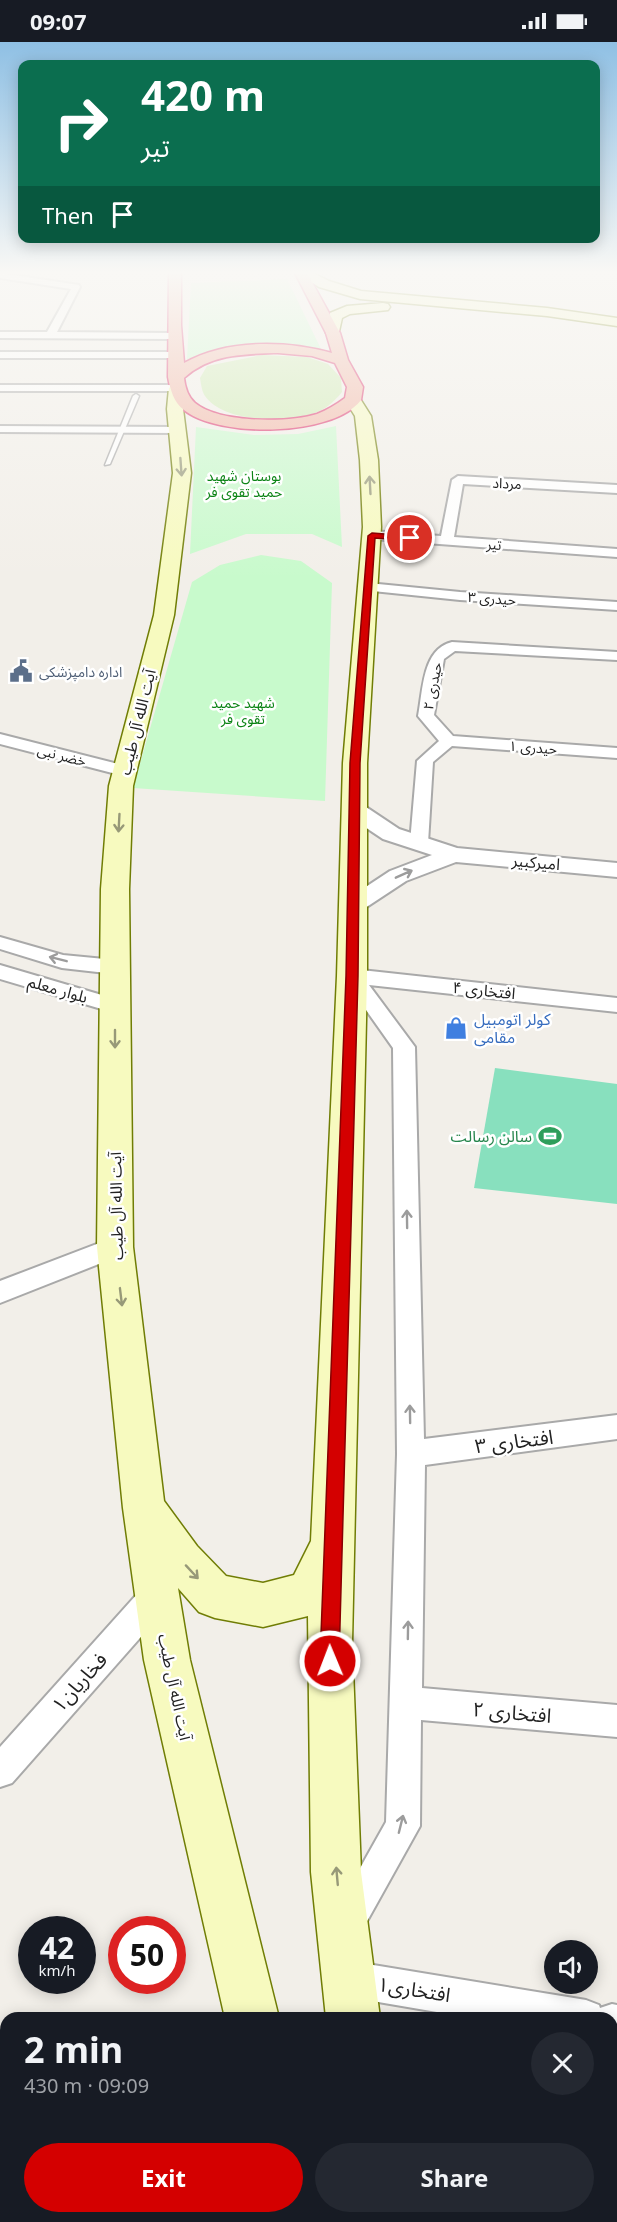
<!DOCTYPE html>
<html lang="en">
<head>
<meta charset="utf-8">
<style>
  :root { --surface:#171b24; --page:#242831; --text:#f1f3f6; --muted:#9ea1a6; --accent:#d40000 }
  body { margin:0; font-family:"Noto Sans","Noto Sans Arabic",sans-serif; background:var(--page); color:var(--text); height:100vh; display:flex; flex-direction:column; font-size:22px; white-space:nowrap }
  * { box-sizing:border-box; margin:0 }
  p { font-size:20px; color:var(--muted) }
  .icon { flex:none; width:33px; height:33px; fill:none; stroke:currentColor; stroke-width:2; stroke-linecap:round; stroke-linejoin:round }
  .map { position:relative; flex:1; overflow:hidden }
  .side { position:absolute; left:0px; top:1970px; width:618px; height:212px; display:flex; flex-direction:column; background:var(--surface); border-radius:18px 18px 0 0; box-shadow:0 3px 15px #0003 }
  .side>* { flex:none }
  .top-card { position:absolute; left:18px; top:18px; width:582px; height:183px; border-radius:12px; box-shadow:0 3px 15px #0003; background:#0b6e4f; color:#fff; overflow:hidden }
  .buttons { position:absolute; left:544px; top:1898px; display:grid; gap:12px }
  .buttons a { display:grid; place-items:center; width:54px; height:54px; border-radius:50%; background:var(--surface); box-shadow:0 3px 15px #0003; font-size:30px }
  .speed { position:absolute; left:18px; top:1874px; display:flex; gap:12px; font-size:30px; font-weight:700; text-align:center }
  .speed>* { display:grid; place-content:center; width:78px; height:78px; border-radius:50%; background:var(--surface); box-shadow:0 3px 15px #0003; line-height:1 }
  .speed small { font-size:15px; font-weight:400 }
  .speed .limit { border:9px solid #d22; background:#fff; color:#111 }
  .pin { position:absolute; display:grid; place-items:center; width:51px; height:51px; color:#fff; margin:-26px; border:3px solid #fff; border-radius:50%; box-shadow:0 2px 6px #0007 }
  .me { position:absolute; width:66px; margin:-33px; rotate:359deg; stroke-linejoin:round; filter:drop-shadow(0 0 4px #0008) }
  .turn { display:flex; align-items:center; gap:21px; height:126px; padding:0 24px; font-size:27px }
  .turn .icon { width:78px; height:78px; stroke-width:2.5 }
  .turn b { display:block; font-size:42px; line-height:51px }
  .then { display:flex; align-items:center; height:57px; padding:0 24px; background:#0003; gap:12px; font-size:22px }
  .round { display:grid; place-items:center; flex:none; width:63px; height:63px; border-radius:32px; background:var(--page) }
  .headline { display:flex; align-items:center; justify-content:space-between; height:102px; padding:0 24px }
  h1 { font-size:36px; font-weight:700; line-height:45px }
  .button { display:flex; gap:12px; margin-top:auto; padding:12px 24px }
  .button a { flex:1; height:69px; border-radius:36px; background:var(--accent); color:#fff; font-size:24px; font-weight:700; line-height:69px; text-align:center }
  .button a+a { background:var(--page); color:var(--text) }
  .status { display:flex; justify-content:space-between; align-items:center; height:42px; padding:0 30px; background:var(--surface); direction:ltr }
  .status svg { height:16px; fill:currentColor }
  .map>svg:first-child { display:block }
  .grass { fill:#cdebb0 }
  .park { fill:#c8facc }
  .pitch { fill:#88e0be }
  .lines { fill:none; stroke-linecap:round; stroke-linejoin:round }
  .service-casing { stroke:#a9a9a9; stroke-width:3 }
  .minor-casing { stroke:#a9a9a9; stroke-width:4 }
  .tertiary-casing { stroke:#a9a9a9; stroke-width:4 }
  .secondary-casing { stroke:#707d05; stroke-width:3 }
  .trunk-casing { stroke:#dc2a67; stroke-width:3 }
  .service { fill:#fff; fill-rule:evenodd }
  .minor { fill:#fff; fill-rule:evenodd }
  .tertiary { fill:#fff; fill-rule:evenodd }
  .secondary { fill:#f7fabf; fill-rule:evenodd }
  .trunk { fill:#f2b4a3; fill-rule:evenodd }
  .oneway { stroke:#979978 }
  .oneway2 { stroke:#9c9c9c }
  .route { fill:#d40000; stroke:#8a0000; stroke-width:1.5 }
  .labels { text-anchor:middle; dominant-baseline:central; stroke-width:5; stroke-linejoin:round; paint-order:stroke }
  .far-park-label { font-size:14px; fill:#0c8416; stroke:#fff }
  .far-street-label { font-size:14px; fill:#222; stroke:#fff }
  .far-service-label { font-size:14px; fill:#4e5e75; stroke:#fff; text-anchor:start }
  .street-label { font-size:16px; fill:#222; stroke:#fff }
  .shop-label { font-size:16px; fill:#366cbe; stroke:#fff; text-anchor:start }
  .leisure-label { font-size:16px; fill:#27864d; stroke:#fff; text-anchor:end }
  .near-street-label { font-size:20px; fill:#222; stroke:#fff }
</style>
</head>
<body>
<div class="status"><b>09:07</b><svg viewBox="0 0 49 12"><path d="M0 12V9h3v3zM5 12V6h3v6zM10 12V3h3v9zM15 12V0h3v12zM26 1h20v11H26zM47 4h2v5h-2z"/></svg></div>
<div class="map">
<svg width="617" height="2180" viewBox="0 0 617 2180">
  <rect width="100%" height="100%" fill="#f2efe9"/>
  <!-- grass -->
  <path class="grass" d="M262,313L307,315L328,322L341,336L342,350C334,360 325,368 312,372C283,380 224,381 205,354C202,350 201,342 200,336L207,324Z"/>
  <!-- park -->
  <path class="park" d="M287,237L322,309L267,302L226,307L187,317L191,241Z
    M336,384L342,505L312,492H246L190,512L196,385L254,393L298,392Z
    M261,513L301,519L332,541L325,759L133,746L192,540L220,523Z"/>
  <!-- pitch -->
  <path class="pitch" d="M495,1026L617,1042V1162L474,1146Z"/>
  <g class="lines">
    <!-- service casing -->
    <g class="service-casing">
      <path id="service" d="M136,352L139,354L110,422L105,423L133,354Z"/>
    </g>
    <!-- minor casing -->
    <g class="minor-casing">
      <path id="minor" d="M0,231L79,243L80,245L57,290L174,291L179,294L174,297L0,296V290H47L71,247L0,236Z
        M0,310H176L181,313L176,316H0Z
        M0,343H177L182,346L177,349H0Z
        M0,384L177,385L183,388L177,391L0,390Z
        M458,434L617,443V451L463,442L454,495L617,507V515L372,497L366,493L372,489L441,494L452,438Z
        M368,541L460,550L617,560V568L460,558L363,548L361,545Z
        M452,600L617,610V618L455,609L444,617L434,673L453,694L617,706V716L452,704L433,720L428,801L425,805H413L410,801L417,719L439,699L418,674C423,649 422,607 452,600Z
        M0,692L130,725L132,729L124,734L0,702Z
        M0,895L63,913L115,918L122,920L125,925L122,930L115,932L62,926L0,907Z
        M0,923L122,959L125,964L122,969L115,971L0,937Z
        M352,927L617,956V970L369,943L415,1005L424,1397L617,1373V1397L425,1423L422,1646L617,1663V1695L421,1678L420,1784L361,1890L349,1896L337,1890L331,1878L386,1780L397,1412L393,1006L342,934L345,929Z
        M115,1195L124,1198L127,1205L124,1212L0,1261V1239Z
        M158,1537L169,1541L173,1552L169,1563L12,1741L0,1745V1705L147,1541Z
        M349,1919L586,1958L599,1963L600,1966L612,1962L617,1963V1999L612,1998V1976H472L349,1955L336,1950L331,1937L336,1924Z"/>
    </g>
    <!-- tertiary casing -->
    <g class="tertiary-casing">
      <path id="tertiary" d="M355,761L363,763L399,787L457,806L617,821V835L456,820L406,839L362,868L354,871L346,868L342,863L346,858L390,829L432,813L383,797L347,773L344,768L347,763Z"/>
    </g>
    <!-- secondary casing -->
    <g class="secondary-casing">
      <path id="secondary" d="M297,231H313L329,239L361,249L547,266L617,276V284L547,274L360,257L319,245Z
        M383,261L388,262L390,265L388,268L350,272L342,276L338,294H328L326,291L330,271L347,264Z
        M177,341L185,346L183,367L191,431L174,573L133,744L129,847L133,1205L164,1459L197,1504L226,1534L263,1541L294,1533L311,1499L337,934L343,721L363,485L360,418L355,374L345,358L347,355H359L371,374L378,418L381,485L367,721V934L352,1601L361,1830L380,1976H326L311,1830L308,1574L263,1585L215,1576L199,1570L178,1546L190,1618L279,1976H225L144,1618L123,1466L97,1205L101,847L109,744L154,573L173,431L167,367L169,346Z
        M270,2175H328L330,2180H272Z
        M367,2175H425L427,2180H369Z"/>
    </g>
    <!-- trunk casing -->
    <g class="trunk-casing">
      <path id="trunk" d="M169,231H181V283L184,321C226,297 286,298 332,311L326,291L295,231H307L340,291L348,318L363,345L361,358C333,395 218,396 184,368C174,361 170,347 168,335ZM278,311L312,314L335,321L347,345L345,356C337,362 327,368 317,372C288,381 219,381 195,361C188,355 185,345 184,336C210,312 244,312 278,311Z"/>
    </g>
    <!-- service -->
    <use href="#service" class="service"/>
    <!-- minor -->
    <use href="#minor" class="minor"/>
    <!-- tertiary -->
    <use href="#tertiary" class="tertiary"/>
    <!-- secondary -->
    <use href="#secondary" class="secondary"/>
    <!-- trunk -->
    <use href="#trunk" class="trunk"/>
  </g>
  <!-- one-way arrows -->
  <defs><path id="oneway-shaft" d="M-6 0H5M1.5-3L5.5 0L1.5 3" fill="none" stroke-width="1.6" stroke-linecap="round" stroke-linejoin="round" transform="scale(1.5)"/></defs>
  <g class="oneway">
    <use href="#oneway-shaft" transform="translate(181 425) rotate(86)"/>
    <use href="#oneway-shaft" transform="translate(370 443) rotate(-93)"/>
    <use href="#oneway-shaft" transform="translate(119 781) rotate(93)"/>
    <use href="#oneway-shaft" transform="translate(115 997) rotate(90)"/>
    <use href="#oneway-shaft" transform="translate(121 1255) rotate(83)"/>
    <use href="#oneway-shaft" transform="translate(192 1530) rotate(47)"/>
    <use href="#oneway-shaft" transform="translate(337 1834) rotate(-95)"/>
  </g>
  <g class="oneway2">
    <use href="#oneway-shaft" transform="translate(404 832) rotate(-24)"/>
    <use href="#oneway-shaft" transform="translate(58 917) rotate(-166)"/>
    <use href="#oneway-shaft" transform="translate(407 1177) rotate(-91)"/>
    <use href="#oneway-shaft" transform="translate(410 1372) rotate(-91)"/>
    <use href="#oneway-shaft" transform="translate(408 1588) rotate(-89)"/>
    <use href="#oneway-shaft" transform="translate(401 1782) rotate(-76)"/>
  </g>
  <!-- sky -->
  <linearGradient id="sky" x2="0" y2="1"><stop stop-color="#8fc0e4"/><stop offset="0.43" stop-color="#f9f8f5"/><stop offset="1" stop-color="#f9f8f5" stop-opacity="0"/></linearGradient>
  <rect width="617" height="536" fill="url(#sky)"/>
  <!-- route -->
  <path class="route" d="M372,491L410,494L413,496L410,499L375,496L360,721L358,934L339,1619L336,1625L330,1628L323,1625L320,1619L346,934L350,721L368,494Z"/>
  <!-- icons -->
  <defs>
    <g id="civic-bare" transform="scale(1.8)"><path d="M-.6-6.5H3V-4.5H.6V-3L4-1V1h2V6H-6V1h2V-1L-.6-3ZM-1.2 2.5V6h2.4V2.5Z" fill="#5c6f8a" stroke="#fff" stroke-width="2.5" paint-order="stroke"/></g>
    <g id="shop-bare" transform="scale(1.8)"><path d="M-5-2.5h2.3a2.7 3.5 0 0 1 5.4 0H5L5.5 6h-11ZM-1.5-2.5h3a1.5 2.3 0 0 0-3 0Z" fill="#3f7fe0" stroke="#fff" stroke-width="2.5" paint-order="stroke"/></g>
    <g id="stadium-bare" transform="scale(1.8)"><path d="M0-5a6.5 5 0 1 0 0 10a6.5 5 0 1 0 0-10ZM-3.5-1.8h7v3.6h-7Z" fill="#2e9e5b" stroke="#fff" stroke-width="2.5" paint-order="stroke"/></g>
  </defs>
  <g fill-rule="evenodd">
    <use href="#civic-bare" x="21" y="629"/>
    <use href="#shop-bare" x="456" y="986"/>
    <use href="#stadium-bare" x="550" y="1094"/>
  </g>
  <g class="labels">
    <!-- far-park labels -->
    <g class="far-park-label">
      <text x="244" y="433">بوستان شهید<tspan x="244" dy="16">حمید تقوی فر</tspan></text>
      <text x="243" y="660">شهید حمید<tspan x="243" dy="16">تقوی فر</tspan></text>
    </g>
    <!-- far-street labels -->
    <g class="far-street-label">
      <text transform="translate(507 441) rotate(3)">مرداد</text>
      <text transform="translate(494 502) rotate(4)">تیر</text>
      <text transform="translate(492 556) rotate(4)">حیدری ۳</text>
      <text transform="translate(432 644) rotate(-79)">حیدری ۲</text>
      <text transform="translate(533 705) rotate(4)">حیدری ۱</text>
      <text transform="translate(62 713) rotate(14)">خضر نبی</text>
    </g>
    <!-- far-service labels -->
    <g class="far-service-label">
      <text x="39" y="629">اداره دامپزشکی</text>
    </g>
    <!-- street labels -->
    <g class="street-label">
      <text transform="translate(137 680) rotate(-76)">آیت الله آل طیب</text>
      <text transform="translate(536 820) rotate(5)">امیرکبیر</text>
      <text transform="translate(58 947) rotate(16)">بلوار معلم</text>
      <text transform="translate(484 948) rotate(6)">افتخاری ۴</text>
      <text transform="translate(116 1164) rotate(-91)">آیت الله آل طیب</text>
      <text transform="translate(175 1645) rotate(78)">آیت الله آل طیب</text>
    </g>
    <!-- shop labels -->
    <g class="shop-label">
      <text x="474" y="977">کولر اتومبیل<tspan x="474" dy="18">مقامی</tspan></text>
    </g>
    <!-- leisure labels -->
    <g class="leisure-label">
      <text x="532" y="1094">سالن رسالت</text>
    </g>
    <!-- near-street labels -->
    <g class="near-street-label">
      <text transform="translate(514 1399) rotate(-7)">افتخاری ۳</text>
      <text transform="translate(79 1640) rotate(-48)">فخاریان۱</text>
      <text transform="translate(512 1670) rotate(5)">افتخاری ۲</text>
      <text transform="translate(414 1947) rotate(9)">افتخاری۱</text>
    </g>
  </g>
</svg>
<div class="buttons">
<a><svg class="icon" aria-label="sound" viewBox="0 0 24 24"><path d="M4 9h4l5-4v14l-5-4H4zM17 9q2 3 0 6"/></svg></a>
</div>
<div class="speed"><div>42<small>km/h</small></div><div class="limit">50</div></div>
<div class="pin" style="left:410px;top:496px;background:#d93025"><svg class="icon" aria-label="arrive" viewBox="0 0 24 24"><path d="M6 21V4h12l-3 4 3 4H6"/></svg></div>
<svg class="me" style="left:330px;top:1619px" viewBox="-20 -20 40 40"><circle r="17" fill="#d40000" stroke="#fff" stroke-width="3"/><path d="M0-11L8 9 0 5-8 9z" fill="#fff"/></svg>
<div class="top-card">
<div class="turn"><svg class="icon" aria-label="right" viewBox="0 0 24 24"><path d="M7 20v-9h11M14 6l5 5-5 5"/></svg><div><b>420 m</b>تیر</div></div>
<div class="then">Then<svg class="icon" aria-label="arrive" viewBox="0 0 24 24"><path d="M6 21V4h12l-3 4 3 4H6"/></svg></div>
</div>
<section class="side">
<div class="headline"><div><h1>2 min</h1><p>430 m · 09:09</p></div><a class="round"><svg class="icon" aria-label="close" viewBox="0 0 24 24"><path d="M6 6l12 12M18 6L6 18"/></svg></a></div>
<div class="button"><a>Exit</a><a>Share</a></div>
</section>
</div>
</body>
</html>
